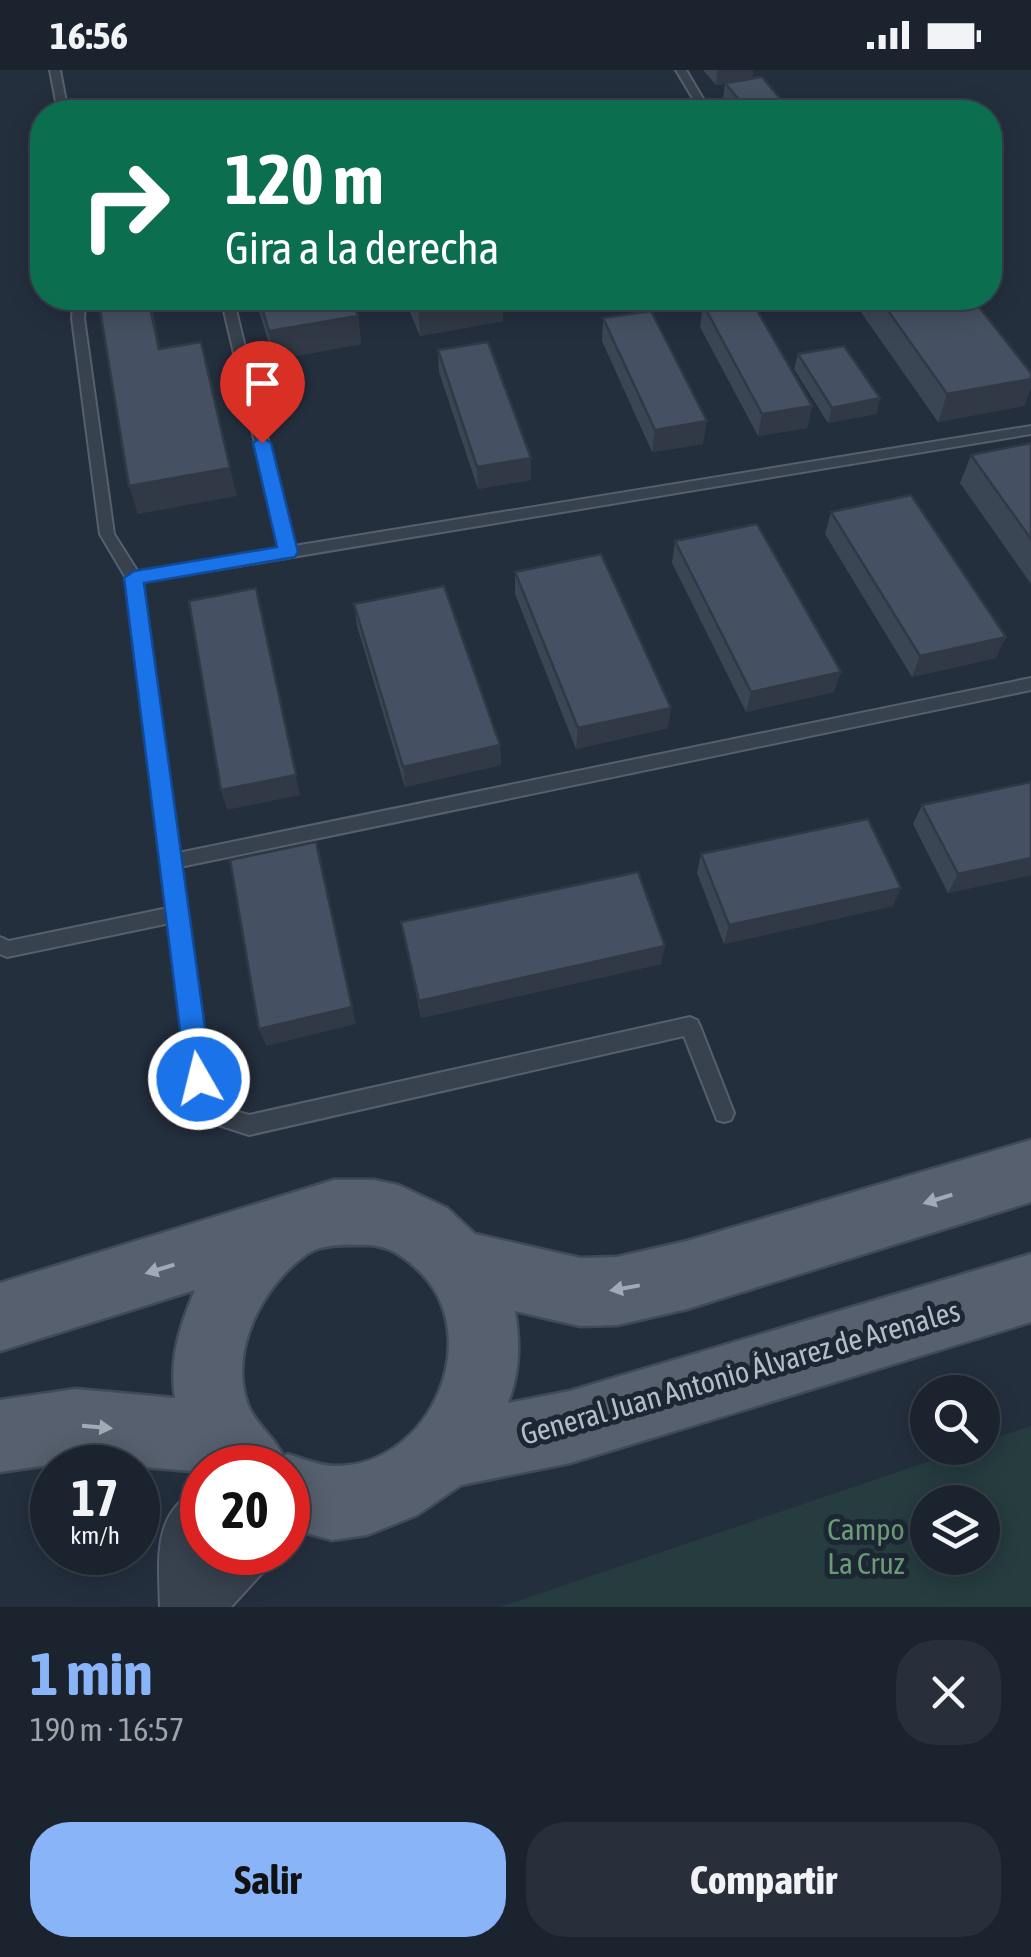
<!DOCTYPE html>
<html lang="es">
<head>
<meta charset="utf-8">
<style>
  :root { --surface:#1b232e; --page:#282f3a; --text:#f1f3f6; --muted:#a0a4aa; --line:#39404a; --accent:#8ab4f8 }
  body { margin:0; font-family:"Asap Condensed",sans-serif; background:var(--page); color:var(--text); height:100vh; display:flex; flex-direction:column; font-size:38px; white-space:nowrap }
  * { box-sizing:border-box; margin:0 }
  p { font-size:32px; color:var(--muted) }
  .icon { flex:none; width:55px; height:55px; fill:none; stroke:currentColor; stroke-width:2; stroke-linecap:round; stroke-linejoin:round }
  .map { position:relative; height:1537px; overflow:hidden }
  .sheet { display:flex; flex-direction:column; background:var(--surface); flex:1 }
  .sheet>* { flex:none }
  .guide { position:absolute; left:30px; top:30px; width:972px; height:210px; border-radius:40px; box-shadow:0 5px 25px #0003,0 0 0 2px var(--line); background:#0b6e4f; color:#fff; overflow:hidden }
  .controls { position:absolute; left:910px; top:1305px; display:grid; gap:20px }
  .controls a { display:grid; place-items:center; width:90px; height:90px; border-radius:50%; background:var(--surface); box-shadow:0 5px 25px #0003,0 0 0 2px var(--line); font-size:50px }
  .speed { position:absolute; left:30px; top:1375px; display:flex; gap:20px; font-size:50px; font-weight:700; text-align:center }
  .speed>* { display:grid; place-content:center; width:130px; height:130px; border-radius:50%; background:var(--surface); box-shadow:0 5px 25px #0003,0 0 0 2px var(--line); line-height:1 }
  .speed small { font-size:25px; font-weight:400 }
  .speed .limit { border:15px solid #d22; background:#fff; color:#111 }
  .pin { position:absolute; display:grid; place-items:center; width:85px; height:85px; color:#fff; margin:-102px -42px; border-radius:50% 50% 50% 0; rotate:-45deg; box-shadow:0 0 10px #0007 }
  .pin .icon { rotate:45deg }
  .me { position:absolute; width:110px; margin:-55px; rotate:352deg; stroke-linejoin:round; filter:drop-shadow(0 0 8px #0008) }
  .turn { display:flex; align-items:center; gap:35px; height:210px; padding:0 30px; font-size:45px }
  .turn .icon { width:130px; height:130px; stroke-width:2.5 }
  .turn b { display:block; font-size:70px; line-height:85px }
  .round { display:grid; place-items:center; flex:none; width:105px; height:105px; border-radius:40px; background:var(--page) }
  .summary { display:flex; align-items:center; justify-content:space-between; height:170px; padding:0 30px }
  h1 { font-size:60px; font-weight:700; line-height:75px; color:var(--accent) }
  .button { display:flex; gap:20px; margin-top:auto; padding:20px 30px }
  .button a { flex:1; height:115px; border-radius:40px; background:var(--accent); color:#111; font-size:40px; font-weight:700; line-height:115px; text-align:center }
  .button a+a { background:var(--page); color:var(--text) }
  .status { display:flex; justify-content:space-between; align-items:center; height:70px; padding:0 50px; background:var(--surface); direction:ltr }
  .status svg { height:28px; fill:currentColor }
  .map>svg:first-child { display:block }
  .green { fill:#263c3f; fill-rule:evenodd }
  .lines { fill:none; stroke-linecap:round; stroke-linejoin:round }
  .service-casing { stroke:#565f6c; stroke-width:4 }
  .minor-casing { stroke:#565f6c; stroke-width:4 }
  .primary-casing { stroke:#414a57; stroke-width:5 }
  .service { fill:#38414e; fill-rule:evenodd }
  .minor { fill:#38414e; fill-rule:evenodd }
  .primary { fill:#56606e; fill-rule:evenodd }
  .wall { fill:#3b4654 }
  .shaded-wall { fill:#303945 }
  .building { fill:#455162; stroke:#303945; stroke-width:2.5 }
  .oneway { fill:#a1aab7 }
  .route { fill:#1a73e8; stroke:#114b97; stroke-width:2.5 }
  .labels { text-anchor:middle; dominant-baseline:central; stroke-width:10; stroke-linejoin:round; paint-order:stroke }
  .near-street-label { font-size:30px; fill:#b4bcc9; stroke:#1d2633 }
  .near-park-label { font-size:30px; fill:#6b9a76; stroke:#1d2633 }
</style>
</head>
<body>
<div class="status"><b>16:56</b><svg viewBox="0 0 49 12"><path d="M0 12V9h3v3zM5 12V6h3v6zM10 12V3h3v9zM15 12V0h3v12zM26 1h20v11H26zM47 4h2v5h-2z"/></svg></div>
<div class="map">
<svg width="1031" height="1537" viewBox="0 0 1031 1537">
  <rect width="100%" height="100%" fill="#242f3e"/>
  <!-- green -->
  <path class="green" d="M1031,1356V1537H500L968,1378H982L983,1372ZM928,1432H982V1488H928Z"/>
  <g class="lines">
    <!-- service casing -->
    <g class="service-casing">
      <path id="service" d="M50,0H60L68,42H58Z
        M676,0H686L711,42H701Z
        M74,228H86L84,248L114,464L138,502L280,479L221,228H233L294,476L1031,356V364L142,512L178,783L1031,608V620L180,797L209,1009L220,1037L249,1045L690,947L697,950L700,956L734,1043L731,1050L724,1052L717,1050L684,966L249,1065L206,1051L189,1009L170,853L7,887L0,884V867L9,871L168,838L126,508L100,464L72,248Z"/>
    </g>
    <!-- minor casing -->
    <g class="minor-casing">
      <path id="minor" d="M202,1418V1482H273L265,1500L231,1537H160C159,1491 151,1439 202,1418Z"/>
    </g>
    <!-- primary casing -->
    <g class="primary-casing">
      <path id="primary" d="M1031,1070V1132L687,1239L617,1255L580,1256L515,1241C520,1273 520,1301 508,1333L570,1321L1031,1184V1252L570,1393L461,1415L417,1445L367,1465L332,1470L288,1458V1398H202V1402L76,1391L0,1402V1330L76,1319L175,1328C169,1288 180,1256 195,1220L0,1281V1213L334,1110H374L398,1115L447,1138L475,1164L580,1188L617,1187L687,1171ZM369,1175C388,1176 402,1185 416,1198C489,1263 431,1399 333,1396C317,1395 303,1389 288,1384L283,1386C275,1367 255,1354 248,1335C228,1280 263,1215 307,1184C323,1173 350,1175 369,1175Z"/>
    </g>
    <!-- service -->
    <use href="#service" class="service"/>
    <!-- minor -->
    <use href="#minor" class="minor"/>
    <!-- primary -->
    <use href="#primary" class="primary"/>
  </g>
  <!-- wall -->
  <path class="wall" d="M703,0H753L752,9L792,42H734L723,28L725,14L716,15Z
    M255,228H351L358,246L361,274L274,290Z
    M404,228H503V251L420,266Z
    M557,228H646L565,242Z
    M851,228H972L1031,303V318L1024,336L938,352Z
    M703,234L812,336L807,358L758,366L700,257Z
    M603,248L703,374L652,382L602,271Z
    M438,280L531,388V410L478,419L439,302Z
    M798,284L880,328L876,344L828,353L794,299Z
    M1031,373V514L960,413L971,385Z
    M831,442L996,588L912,607L825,464Z
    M675,471L834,622L746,642L672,493Z
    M515,502L668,658L576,679L515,524Z
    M354,534L500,675L501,695L405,717L357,556Z
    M1031,712V805L948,823L913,754L922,735Z
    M701,784L893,836L724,874L697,803Z
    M401,852L661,894L421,948Z"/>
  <!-- shaded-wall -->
  <path class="shaded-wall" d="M717,0H753L752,9L716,15Z
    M148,228L153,240L166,307L159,279Z
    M477,228H503V251L420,266L418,238Z
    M566,228H646L565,242Z
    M358,246L361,274L274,290L269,261Z
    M1031,309V318L1024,336L938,352L947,324Z
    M880,328L876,344L828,353L832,338Z
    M812,336L807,358L758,366L762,344Z
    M707,351L703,374L652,382L655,360Z
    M531,388V410L478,419L477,397Z
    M230,398L237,426L138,444L129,416Z
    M256,518L300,725L227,740L221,720Z
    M1006,567L996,588L912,607L920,586Z
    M841,602L834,622L746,642L751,622Z
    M671,638L668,658L576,679L578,658Z
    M500,675L501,695L405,717L403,697Z
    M316,772L356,954L266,976L259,959Z
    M1031,788V805L948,823L958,804Z
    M901,818L893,836L724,874L729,855Z
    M665,876L661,894L421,948L419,931Z"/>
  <!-- building -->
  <path class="building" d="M762,7L792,42H749L725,13Z
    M98,228H148L159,279L201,272L230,398L129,416Z
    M259,228H351L358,246L269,261Z
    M414,228H477L418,238Z
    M750,228L812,336L762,344L703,234Z
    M879,228H972L1031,303V309L947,324Z
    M651,241L707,351L655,360L603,248Z
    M488,272L531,388L477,397L438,280Z
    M844,276L880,328L832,338L798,284Z
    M1031,373V469L971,385Z
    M911,425L1006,567L920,586L831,442Z
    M757,454L841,602L751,622L675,471Z
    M601,484L671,638L578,658L515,502Z
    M444,516L500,675L403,697L354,534Z
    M256,518L296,705L221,720L189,531Z
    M1031,712V788L958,804L922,735Z
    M868,749L901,818L729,855L701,784Z
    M316,772L352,937L259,959L230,790Z
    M638,802L665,876L419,931L401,852Z"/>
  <!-- one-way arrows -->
  <defs><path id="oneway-solid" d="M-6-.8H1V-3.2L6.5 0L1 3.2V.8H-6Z" transform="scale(2.5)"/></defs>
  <g class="oneway">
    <use href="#oneway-solid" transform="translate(938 1129) rotate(163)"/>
    <use href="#oneway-solid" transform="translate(160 1199) rotate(163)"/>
    <use href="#oneway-solid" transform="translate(625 1218) rotate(170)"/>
    <use href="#oneway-solid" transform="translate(97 1357) rotate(5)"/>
  </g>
  <!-- route -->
  <path class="route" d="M262,367L271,373L298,482L295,487L144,513L212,1009L208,1018L199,1021L190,1018L186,1009L124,508L134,501L277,477L253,373Z"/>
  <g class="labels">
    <!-- near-street labels -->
    <g class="near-street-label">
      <text transform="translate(740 1302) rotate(-16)">General Juan Antonio Álvarez de Arenales</text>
    </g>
    <!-- near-park labels -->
    <g class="near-park-label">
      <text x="866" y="1459">Campo<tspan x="866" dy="34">La Cruz</tspan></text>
    </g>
  </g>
</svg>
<div class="controls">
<a><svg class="icon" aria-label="search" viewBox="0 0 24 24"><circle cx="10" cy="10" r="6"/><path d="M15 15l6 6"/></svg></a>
<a><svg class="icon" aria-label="layers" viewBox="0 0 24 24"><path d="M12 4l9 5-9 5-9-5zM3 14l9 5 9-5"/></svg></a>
</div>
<div class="speed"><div>17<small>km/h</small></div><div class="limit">20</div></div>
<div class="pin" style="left:262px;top:373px;background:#d93025"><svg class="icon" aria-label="arrive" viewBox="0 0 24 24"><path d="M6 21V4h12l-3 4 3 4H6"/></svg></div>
<svg class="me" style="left:199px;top:1009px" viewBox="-20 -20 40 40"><circle r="17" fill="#1a73e8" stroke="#fff" stroke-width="3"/><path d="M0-11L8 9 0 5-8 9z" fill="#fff"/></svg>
<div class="guide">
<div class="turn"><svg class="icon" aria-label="right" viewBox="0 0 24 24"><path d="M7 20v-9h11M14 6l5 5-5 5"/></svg><div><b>120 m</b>Gira a la derecha</div></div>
</div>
</div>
<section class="sheet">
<div class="summary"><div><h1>1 min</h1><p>190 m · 16:57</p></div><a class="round"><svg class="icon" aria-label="close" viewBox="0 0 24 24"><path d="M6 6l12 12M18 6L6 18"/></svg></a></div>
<div class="button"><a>Salir</a><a>Compartir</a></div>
</section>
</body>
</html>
